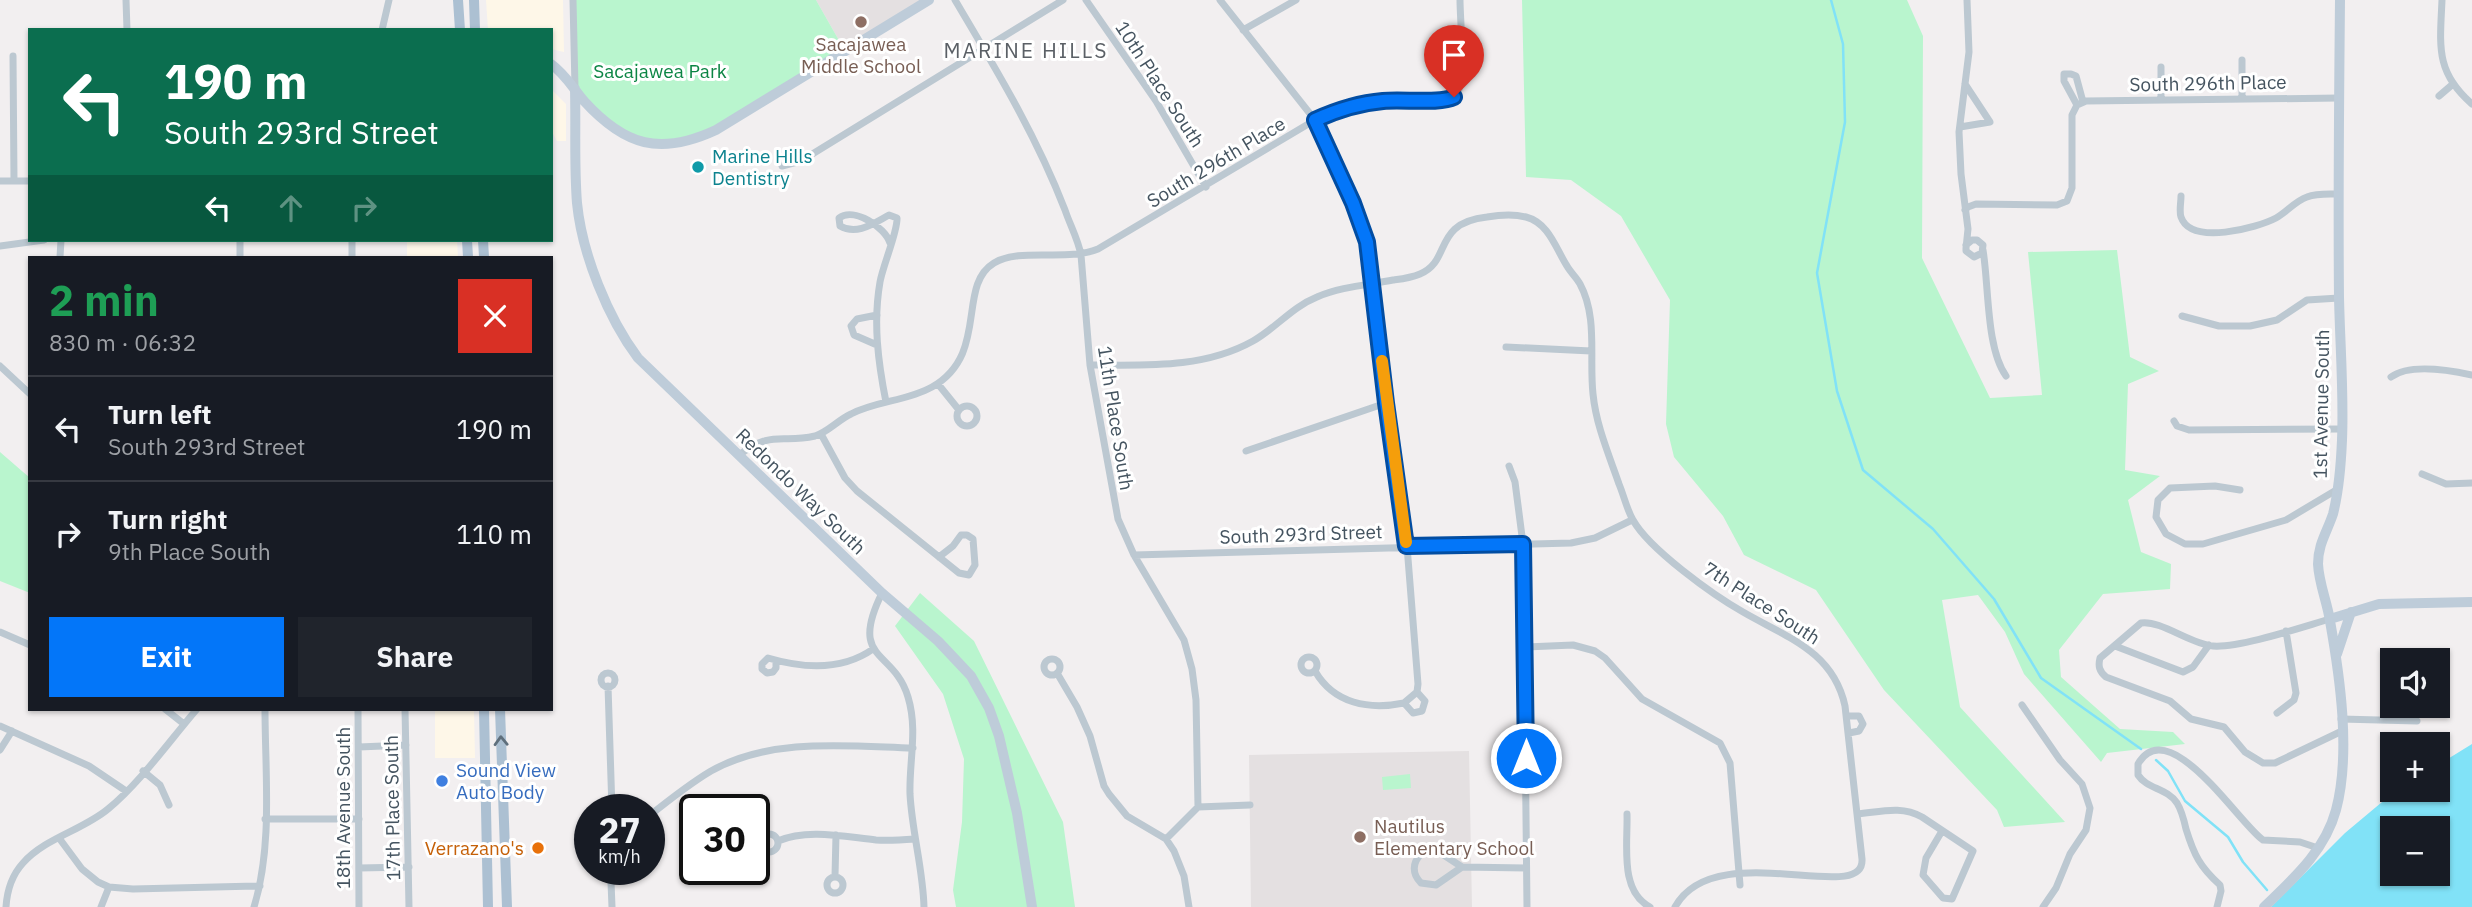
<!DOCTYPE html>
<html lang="en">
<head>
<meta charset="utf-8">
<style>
  :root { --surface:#171b24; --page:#20242c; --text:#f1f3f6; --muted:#9ea1a6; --line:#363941; --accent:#0376f9 }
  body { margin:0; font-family:"IBM Plex Sans",sans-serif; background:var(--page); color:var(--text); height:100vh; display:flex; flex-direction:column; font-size:26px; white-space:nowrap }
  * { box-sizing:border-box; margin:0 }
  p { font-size:23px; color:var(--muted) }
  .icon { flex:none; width:38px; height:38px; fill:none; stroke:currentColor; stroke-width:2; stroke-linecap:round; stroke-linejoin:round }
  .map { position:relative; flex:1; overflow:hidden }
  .sheet { position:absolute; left:28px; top:256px; width:525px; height:455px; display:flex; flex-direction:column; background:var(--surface); border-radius:0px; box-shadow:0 2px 5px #0004 }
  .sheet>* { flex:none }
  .top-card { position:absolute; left:28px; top:28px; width:525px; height:214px; border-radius:0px; box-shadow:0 2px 5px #0004; background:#0b6e4f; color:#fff; overflow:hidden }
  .fabs { position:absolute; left:2380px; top:648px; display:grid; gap:14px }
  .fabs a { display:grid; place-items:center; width:70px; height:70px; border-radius:0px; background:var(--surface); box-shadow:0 2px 5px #0004; font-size:35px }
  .speed { position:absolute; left:574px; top:794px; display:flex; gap:14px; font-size:35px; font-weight:700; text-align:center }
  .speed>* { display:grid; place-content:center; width:91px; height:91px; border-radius:50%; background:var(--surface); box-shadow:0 2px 5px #0004; line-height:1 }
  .speed small { font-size:18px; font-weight:400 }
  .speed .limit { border:4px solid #111; border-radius:10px; background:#fff; color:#111 }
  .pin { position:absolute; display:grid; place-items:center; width:60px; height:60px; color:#fff; margin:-72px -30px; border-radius:50% 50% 50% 0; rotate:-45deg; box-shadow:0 0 7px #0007 }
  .pin .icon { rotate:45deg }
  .me { position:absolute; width:77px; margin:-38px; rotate:0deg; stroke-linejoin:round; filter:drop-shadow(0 0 5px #0008) }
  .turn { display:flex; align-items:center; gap:24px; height:147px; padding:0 21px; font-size:32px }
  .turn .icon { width:91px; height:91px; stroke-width:2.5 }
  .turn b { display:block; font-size:49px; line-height:60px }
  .lanes { display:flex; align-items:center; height:66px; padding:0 21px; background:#0003; justify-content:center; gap:35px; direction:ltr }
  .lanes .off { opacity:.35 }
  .round { display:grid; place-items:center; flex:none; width:74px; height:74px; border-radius:0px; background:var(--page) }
  .summary { display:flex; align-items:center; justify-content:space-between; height:119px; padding:0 21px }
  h1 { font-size:42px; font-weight:700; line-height:52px; color:#1e9e55 }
  .action { display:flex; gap:14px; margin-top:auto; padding:14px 21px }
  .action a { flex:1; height:80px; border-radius:0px; background:var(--accent); color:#fff; font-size:28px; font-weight:700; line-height:80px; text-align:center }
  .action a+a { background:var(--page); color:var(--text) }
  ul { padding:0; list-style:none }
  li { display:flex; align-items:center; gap:21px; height:105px; padding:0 21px; border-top:2px solid var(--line) }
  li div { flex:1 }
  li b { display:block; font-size:26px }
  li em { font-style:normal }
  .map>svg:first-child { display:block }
  .commercial { fill:#fef7e8 }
  .education { fill:#e4e0e1 }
  .green { fill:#b9f5ce }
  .water { fill:#81e2f7; fill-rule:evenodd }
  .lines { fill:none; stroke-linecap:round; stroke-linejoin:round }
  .stream { stroke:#81e2f7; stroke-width:2.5 }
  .street { stroke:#bcc8d1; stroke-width:7 }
  .secondary { stroke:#beccd9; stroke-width:10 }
  .primary { stroke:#acc0d2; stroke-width:10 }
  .oneway { stroke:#5f6f7c }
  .route-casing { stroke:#024da2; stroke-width:18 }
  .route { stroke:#0376f9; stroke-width:12 }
  .slow { stroke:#f59e0b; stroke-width:12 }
  .education-dot { fill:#8d6e63; stroke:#fff; stroke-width:2.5 }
  .culture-dot { fill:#0f9aa8; stroke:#fff; stroke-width:2.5 }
  .shop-dot { fill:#3f7fe0; stroke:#fff; stroke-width:2.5 }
  .food-dot { fill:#e8710a; stroke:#fff; stroke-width:2.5 }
  .labels { text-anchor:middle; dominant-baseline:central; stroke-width:6; stroke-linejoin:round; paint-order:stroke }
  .education-label { font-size:19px; fill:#785e54; stroke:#fff }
  .park-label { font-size:19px; fill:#0c8544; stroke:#fff }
  .street-label { font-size:19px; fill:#455460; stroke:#fff }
  .culture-label { font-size:19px; fill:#0d838f; stroke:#fff; text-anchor:start }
  .shop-label { font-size:19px; fill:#366cbe; stroke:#fff; text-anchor:start }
  .food-label { font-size:19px; fill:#c56008; stroke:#fff; text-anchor:end }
  .neighbourhood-label { font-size:21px; letter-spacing:2px; fill:#5b6066; stroke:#fff }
</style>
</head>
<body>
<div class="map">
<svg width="2472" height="907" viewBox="0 0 2472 907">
  <rect width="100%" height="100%" fill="#f2eff0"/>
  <!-- commercial -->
  <path class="commercial" d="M486,0H563L564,52L551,49V30H488Z
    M551,89L566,104V141H557L551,130Z
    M407,240H457L458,257H407Z
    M435,709H474L475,758H435Z"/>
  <!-- education -->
  <path class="education" d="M816,0H929L845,51Z
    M1469,751L1472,907H1251L1249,755Z"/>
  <!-- green -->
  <path class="green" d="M573,0H816L845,51L688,141H636L578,94Z
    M1522,0H1907L1923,36L1922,258L1990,398L2042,395L2028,252L2117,250L2130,357L2159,371L2128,384L2125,470L2160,476L2128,500L2141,552L2171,564L2170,589L2103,594L2059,650L2061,677L2120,729L2173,732L2185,744L2107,753L2101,762L2024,674L2005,632L1978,595L1942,600L1960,707L2065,822L2004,827L1997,810L1884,690L1816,590L1744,555L1723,516L1674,457L1666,424L1670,300L1621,216L1571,180L1526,177Z
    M0,452L30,478V593L0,581Z
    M920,593L974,641L1063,822L1075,907H956L953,890L962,822L964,759L943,694L895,626Z
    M1410,774L1411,788L1383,790L1382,777Z"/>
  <!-- water -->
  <path class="water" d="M2472,744V907H2271L2345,833L2388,797L2400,789H2438V765ZM2392,828H2438V873H2392Z"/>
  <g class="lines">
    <!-- stream -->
    <path class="stream" d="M1831,0L1843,44L1845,122L1817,273L1837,391L1863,470L1933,529L1994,599L2041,678L2141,749
      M2156,760L2168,771L2185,801L2228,837L2243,862L2267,890"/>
    <!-- street -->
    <path class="street" d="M126,0L127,30
      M573,0L575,88
      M955,0C996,69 1036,135 1065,210C1070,225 1078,239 1081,255L1090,365L1118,519L1134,555L1184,640L1192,669L1196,700L1198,807L1166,839
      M1086,0L1156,101L1206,187
      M1220,0L1315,120L1353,203L1367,241L1386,403L1407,546L1418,684L1417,692L1404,703C1369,710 1334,704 1315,671
      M2442,0C2440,46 2435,72 2472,104
      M382,30L389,0
      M1243,30L1296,0
      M13,56L14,181
      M2242,60V99
      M2161,67V99
      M2439,96L2453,84
      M2077,105L2086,101L2339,98
      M2077,105L2064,81V74H2071L2076,76L2083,102
      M1960,127L1990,122L1965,84
      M782,166L801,161L1063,0
      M0,181H30
      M2181,196C2181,203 2179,211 2181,217C2191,246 2257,228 2276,218C2287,212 2295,201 2307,197C2317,193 2328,194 2339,194
      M1965,210L1968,207L1976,204L2057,205L2067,201L2072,188V115L2077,105
      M240,240V257
      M352,240V257
      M1966,245L1972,240H1977L1983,245L1982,253L1974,257L1966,251V248L1968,229L1961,174L1959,132L1969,52L1967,0
      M0,246L44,240
      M1983,250C1989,286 1986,348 2006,376
      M60,257L61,240
      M877,315L857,319L851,326L854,335L877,345
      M2182,316L2219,326H2250L2277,320L2307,300L2339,298
      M1506,347L1591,351
      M1090,365C1145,365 1203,369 1253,341C1276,328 1292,307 1317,297C1340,287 1367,285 1393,280C1401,279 1411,278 1420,274C1452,261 1432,223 1487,217C1499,215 1514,214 1526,217C1549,223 1556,249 1567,266C1571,273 1577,278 1580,284C1598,317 1589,358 1593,394C1596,425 1609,455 1619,484C1624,496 1627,510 1633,520C1649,549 1713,595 1743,612C1786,637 1833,651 1845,706L1862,859C1865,907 1715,835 1675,907
      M0,366L30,394
      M2391,377C2410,363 2449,370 2472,375
      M938,384L959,410
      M886,402C878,362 873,322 880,282C883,265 898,231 897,218L889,215C874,223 857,236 840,226L839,218C854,207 885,227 890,243
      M957 416a10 10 0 1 1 20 0a10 10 0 1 1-20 0Z
      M2174,421L2177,426L2189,430L2343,429
      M821,434L845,478L857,491L959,573L969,575L975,565L973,539L967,535H961L953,546L939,557
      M1246,451L1386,403
      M739,455C774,429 780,444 815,436C828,432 838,420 851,414C876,401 907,401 932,387C990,354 956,286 994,263C1020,247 1067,262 1098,249L1315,120C1362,99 1394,101 1444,101C1450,99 1455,98 1458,92C1466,75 1460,21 1460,0
      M1509,466L1515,482L1523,544L1527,907
      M2422,474L2446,484L2472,483
      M2240,490L2215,486L2170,488L2158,500L2156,517L2166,534L2185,544H2203L2286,520L2338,489
      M1134,555L1571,543L1595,538L1632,520
      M882,593C848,662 894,649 908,697C918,730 909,761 910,794C912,832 923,869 924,907
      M2330,619C2302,627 2240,648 2213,646C2190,644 2161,620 2141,623L2100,658C2098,666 2099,671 2106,677L2170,701L2191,719L2224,727L2245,752L2263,763H2275L2342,731
      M0,632L30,645
      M2115,646L2183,672L2193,667L2209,645
      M1526,647L1573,645L1595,651L1605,658L1642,699L1720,743L1730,763L1740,885
      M1301 665a8 8 0 1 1 16 0a8 8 0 1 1-16 0Z
      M1044 667a8 8 0 1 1 16 0a8 8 0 1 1-16 0Z
      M776,662V668L773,672L767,673L762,669V664L768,658C802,668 842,671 873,649
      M1057,673L1077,707L1090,736L1104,786L1109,794L1127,816L1166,839L1174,851L1184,876L1189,907
      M601 680a7 7 0 1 1 14 0a7 7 0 1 1-14 0Z
      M608,686L612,810
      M1404,703L1413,713L1422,711L1425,701L1417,692
      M2022,705L2060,760L2082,784L2090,808L2086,830L2070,854L2056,888L2043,907
      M165,709L184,724
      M358,709L359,907
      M405,709L409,907
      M2277,713L2294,700L2296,693L2286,631
      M1847,716H1859L1863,724L1859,731L1849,733
      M2341,719L2417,721
      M0,726L89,766L126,791
      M359,747L406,745
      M0,750L12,731
      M143,771L160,785L169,805
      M1198,807L1250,805
      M1627,814C1628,844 1619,891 1650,907
      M1857,814C1880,812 1901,805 1922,817L1973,851L1952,899L1943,898L1923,875L1926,858L1942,831
      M649,816C669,800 689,784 711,771C772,737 846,746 913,748
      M265,819H359
      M760 843a9 9 0 1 1 18 0a9 9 0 1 1-18 0Z
      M59,838L82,869L98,882L109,887L133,889L260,886
      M778,841C807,828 846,837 876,840C889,841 902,840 915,839
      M1462,867L1436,850L1421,854C1412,863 1412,874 1421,883L1436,885L1462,867L1526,868
      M359,868L409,867
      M835,876L836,835
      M827 885a8 8 0 1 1 16 0a8 8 0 1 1-16 0Z
      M6,907C7,891 12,875 23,863C45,838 83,830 108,809C139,784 171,739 197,709
      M101,907L109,887
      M254,907C273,845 265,773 265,709
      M612,907L611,882L613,870
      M2217,907L2221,891L2220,885C2200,867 2194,855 2186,829C2184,820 2182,811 2177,803C2167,788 2147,789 2138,775V764C2169,711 2240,825 2263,840L2300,842L2318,848"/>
    <!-- secondary -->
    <path class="secondary" d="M551,64C565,74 573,88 584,101C625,146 660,156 716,130L929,0
      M575,89C576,127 574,165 577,203C582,254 608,318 638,358L882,593L938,641L971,676L989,708L999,736L1017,813L1032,907
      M2330,619L2379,604L2472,602
      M2337,654L2351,612
      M2264,907C2293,879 2325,851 2336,810C2351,754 2340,677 2330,621C2327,601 2319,584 2318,564C2318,544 2327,532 2333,514C2339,490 2341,464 2342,440C2344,393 2340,345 2339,297C2338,198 2339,99 2340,0"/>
    <!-- primary -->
    <path class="primary" d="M458,0L460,30
      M474,0L475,30
      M467,240L468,257
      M483,240L484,257
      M484,709L488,907
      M500,709L507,907"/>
  </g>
  <!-- one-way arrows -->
  <defs><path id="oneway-chevron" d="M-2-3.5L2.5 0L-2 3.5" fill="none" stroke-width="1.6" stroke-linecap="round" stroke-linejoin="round" transform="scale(1.75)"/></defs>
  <use class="oneway" href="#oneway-chevron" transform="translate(501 741) rotate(-92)"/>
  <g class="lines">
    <!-- route casing -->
    <g class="route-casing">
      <path id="route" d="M1454,97C1440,104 1402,99 1383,101C1359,103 1337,110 1315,120L1353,203L1367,242L1386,403L1406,546L1523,544L1526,758"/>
    </g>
    <!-- route -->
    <use href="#route" class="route"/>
    <!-- slow -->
    <path class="slow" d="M1382,361L1406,542"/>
  </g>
  <!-- markers -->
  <g class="education-dot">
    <circle cx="861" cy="22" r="7"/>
    <circle cx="1360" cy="837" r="7"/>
  </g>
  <circle class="culture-dot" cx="698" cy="167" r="7"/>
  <circle class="shop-dot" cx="442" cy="781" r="7"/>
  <circle class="food-dot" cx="538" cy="848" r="7"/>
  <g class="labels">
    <!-- education labels -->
    <g class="education-label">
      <text x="861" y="44">Sacajawea<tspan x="861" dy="22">Middle School</tspan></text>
      <text x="1374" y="826" text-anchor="start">Nautilus<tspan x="1374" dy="22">Elementary School</tspan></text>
    </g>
    <!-- park labels -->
    <g class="park-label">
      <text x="660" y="71">Sacajawea Park</text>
    </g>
    <!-- street labels -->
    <g class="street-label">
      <text transform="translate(2208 83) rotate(-1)">South 296th Place</text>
      <text transform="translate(1160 84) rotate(57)">10th Place South</text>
      <text transform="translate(1216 162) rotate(-31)">South 296th Place</text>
      <text transform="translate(2321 404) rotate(-89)">1st Avenue South</text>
      <text transform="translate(1116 418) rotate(81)">11th Place South</text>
      <text transform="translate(801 491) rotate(44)">Redondo Way South</text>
      <text transform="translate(1301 534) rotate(-2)">South 293rd Street</text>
      <text transform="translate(1762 603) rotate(33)">7th Place South</text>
      <text transform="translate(343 808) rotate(-90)">18th Avenue South</text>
      <text transform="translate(392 808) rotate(-91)">17th Place South</text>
    </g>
    <!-- culture labels -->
    <g class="culture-label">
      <text x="712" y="156">Marine Hills<tspan x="712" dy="22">Dentistry</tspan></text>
    </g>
    <!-- shop labels -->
    <g class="shop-label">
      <text x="456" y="770">Sound View<tspan x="456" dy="22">Auto Body</tspan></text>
    </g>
    <!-- food labels -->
    <g class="food-label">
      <text x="524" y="848">Verrazano's</text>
    </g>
    <!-- neighbourhood labels -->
    <g class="neighbourhood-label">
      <text x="1026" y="50">MARINE HILLS</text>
    </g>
  </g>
</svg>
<div class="fabs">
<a><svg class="icon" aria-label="sound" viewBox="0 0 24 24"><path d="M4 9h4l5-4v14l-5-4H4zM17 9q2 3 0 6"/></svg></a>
<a>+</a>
<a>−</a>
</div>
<div class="speed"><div>27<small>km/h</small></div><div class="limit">30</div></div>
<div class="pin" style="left:1454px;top:97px;background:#d93025"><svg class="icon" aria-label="arrive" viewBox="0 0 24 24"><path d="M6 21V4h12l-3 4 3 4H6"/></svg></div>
<svg class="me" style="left:1526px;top:758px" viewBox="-20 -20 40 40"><circle r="17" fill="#0376f9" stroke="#fff" stroke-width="3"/><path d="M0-11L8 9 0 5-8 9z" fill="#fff"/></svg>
<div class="top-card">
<div class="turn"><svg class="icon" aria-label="left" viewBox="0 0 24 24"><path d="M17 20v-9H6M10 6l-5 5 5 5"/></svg><div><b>190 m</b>South 293rd Street</div></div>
<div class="lanes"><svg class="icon" aria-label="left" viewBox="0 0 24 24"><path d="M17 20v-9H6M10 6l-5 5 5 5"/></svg><svg class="icon off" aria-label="ahead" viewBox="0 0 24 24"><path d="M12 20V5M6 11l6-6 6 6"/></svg><svg class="icon off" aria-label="right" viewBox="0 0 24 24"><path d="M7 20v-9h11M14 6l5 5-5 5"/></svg></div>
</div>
<section class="sheet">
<div class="summary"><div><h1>2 min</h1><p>830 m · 06:32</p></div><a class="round" style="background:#d93025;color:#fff"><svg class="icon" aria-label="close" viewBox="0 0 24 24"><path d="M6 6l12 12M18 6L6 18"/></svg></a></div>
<ul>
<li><svg class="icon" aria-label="left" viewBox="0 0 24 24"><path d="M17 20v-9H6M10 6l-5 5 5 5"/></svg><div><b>Turn left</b><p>South 293rd Street</p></div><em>190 m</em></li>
<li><svg class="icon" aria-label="right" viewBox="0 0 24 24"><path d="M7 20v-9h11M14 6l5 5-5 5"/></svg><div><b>Turn right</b><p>9th Place South</p></div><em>110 m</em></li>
</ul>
<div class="action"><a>Exit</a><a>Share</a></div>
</section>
</div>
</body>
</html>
